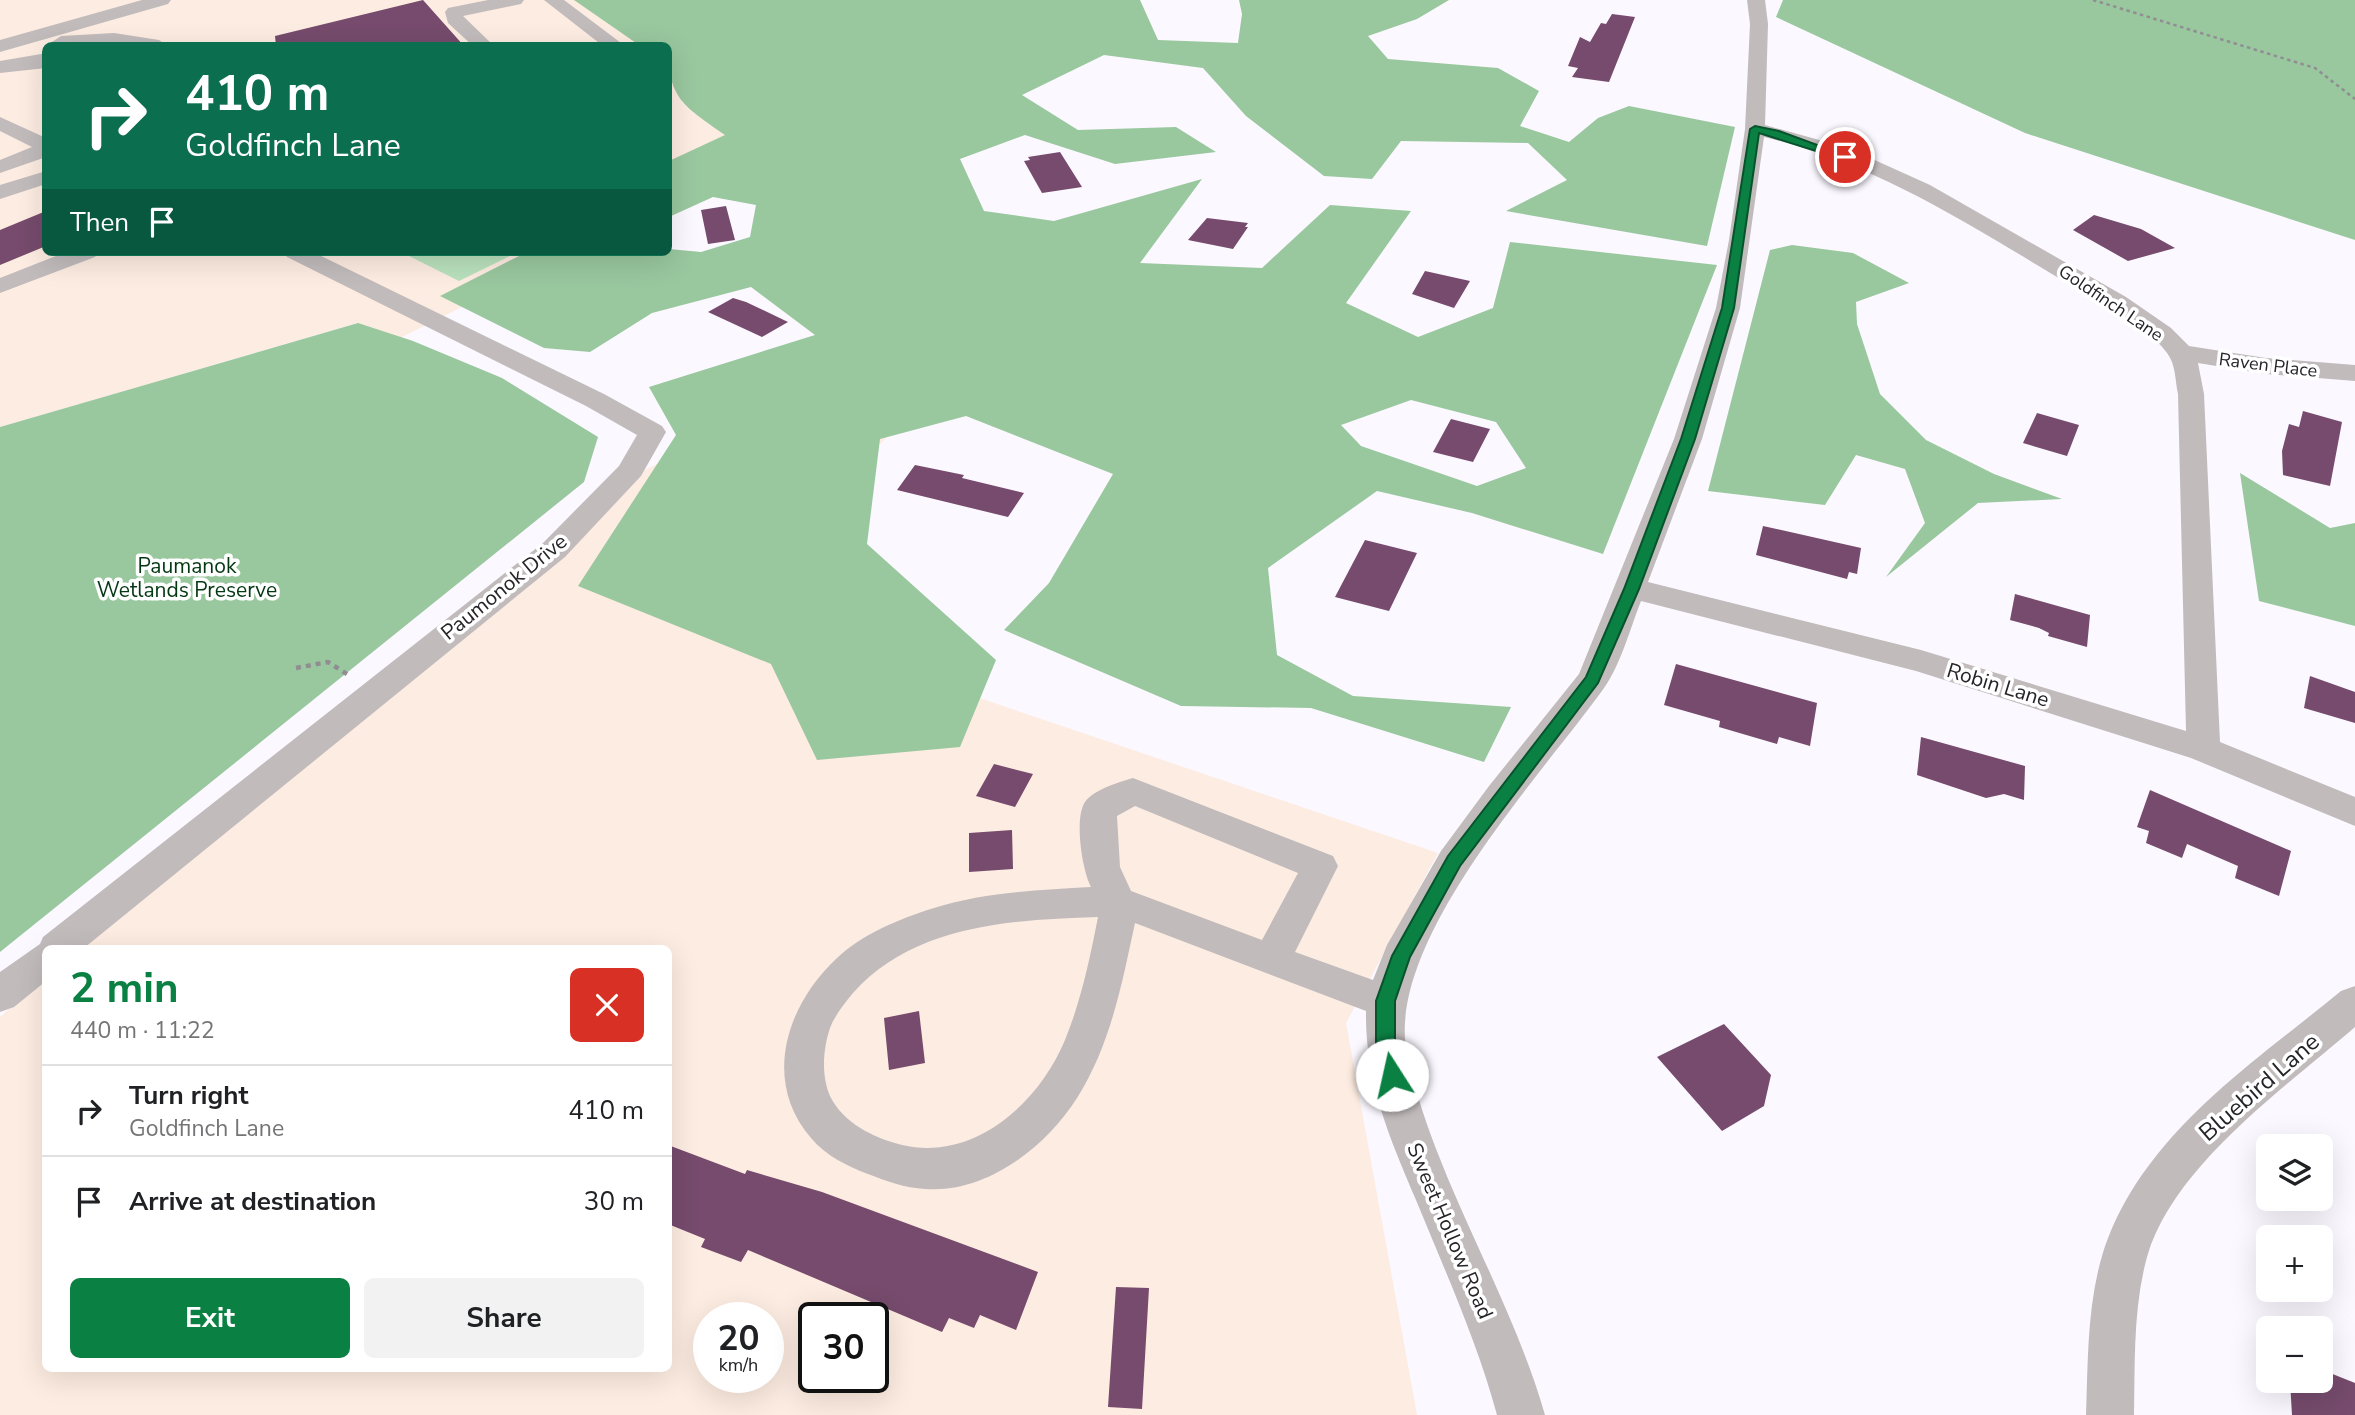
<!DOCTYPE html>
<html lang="en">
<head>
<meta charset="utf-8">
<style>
  :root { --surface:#fff; --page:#f2f2f2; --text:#202124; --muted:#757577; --line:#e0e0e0; --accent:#0b8043 }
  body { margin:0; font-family:"Nunito Sans",sans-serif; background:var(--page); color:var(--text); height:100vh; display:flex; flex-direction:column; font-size:26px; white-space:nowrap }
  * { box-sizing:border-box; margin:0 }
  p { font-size:23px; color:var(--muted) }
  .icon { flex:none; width:38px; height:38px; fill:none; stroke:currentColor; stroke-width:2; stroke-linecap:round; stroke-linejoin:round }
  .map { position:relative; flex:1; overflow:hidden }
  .side { position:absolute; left:42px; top:945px; width:630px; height:427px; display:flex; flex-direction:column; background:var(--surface); border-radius:10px; box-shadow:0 7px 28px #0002 }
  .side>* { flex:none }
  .banner { position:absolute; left:42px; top:42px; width:630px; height:214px; border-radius:10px; box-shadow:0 7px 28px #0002; background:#0b6e4f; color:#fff; overflow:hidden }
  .controls { position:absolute; left:2256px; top:1134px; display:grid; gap:14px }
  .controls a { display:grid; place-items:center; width:77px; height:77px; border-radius:10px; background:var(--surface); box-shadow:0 7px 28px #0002; font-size:35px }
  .speed { position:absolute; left:693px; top:1302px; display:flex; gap:14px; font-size:35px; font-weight:700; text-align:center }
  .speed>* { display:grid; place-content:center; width:91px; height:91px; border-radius:50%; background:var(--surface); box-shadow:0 7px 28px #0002; line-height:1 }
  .speed small { font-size:18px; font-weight:400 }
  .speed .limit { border:4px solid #111; border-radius:10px; background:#fff; color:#111 }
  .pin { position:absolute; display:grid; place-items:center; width:60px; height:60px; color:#fff; margin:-30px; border:4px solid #fff; border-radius:50%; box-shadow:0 2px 7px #0007 }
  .me { position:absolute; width:77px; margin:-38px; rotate:350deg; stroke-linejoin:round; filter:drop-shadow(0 0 5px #0008) }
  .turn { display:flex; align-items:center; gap:24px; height:147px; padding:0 28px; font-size:32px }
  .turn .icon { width:91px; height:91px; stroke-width:2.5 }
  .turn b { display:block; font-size:49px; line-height:60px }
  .then { display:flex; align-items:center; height:66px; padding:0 28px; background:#0003; gap:14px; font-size:26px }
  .round { display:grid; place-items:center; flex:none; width:74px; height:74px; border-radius:10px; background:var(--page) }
  .headline { display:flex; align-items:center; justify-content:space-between; height:119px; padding:0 28px }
  h1 { font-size:42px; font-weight:700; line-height:52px; color:var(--accent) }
  .cta { display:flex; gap:14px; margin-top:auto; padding:14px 28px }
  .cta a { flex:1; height:80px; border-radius:10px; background:var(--accent); color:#fff; font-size:28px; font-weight:700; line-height:80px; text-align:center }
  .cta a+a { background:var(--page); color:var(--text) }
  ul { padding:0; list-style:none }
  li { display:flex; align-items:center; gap:21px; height:91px; padding:0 28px; border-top:2px solid var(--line) }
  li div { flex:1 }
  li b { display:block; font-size:26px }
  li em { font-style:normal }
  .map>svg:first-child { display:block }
  .education { fill:#fdece1; fill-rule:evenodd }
  .green { fill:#b9e1bd }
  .forest { fill:#99c79e; fill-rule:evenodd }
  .building { fill:#764b6d }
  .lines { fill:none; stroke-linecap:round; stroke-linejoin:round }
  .path-far1 { stroke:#908e93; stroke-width:2.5; stroke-dasharray:3.5 3.5; stroke-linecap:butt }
  .path { stroke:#908e93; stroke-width:4.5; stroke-dasharray:5 5; stroke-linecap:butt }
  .minor { fill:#c1bbbc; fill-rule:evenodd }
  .route { fill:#0b8043; stroke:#07532c; stroke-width:2 }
  .labels { text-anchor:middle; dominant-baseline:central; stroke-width:7; stroke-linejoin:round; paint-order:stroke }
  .far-street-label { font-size:18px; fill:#262428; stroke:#fff }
  .park-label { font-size:21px; fill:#033812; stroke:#fff }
  .street-label { font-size:21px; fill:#262428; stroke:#fff }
  .near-street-label { font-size:24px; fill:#262428; stroke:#fff }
</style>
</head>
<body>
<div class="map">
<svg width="2355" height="1415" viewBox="0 0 2355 1415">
  <rect width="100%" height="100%" fill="#fbf8ff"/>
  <!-- education -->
  <path class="education" d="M0,0H655L905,84L669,203L668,46H46V252H572L396,340L357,323L0,427Z
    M854,374L924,399L759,569L775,629L1438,853L1346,1023L1417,1415H0V1017L45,977L46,1368H668V948H78L296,757L640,472ZM709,1318H768V1377H709ZM814,1318H873V1377H814Z"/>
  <!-- green -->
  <path class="green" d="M401,252H518L459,281Z"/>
  <!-- forest -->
  <path class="forest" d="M574,0H1140L1158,40L1238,43L1242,14L1239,0H1449L1417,19L1368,36L1388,59L1498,68L1539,91L1520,126L1569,142L1598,118L1629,106L1735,127L1707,246L1506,211L1567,180L1528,143L1401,141L1372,179L1324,176L1246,116L1203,68L1104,55L1022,95L1078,130L1176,127L1216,152L1115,164L1025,135L960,159L984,211L1054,221L1202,179L1140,263L1262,268L1330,205L1411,211L1346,303L1418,337L1493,308L1510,242L1717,265L1603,554L1472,513L1377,491L1268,568L1277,655L1353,696L1511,707L1484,762L1311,708L1181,706L1004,630L1049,583L1113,474L966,416L880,439L867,544L996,660L960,747L817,760L771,664L578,586L676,435L649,387L815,335L751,287L652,313L590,352L544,348L440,296L527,252H668L669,249L701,252L750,237L756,205L713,197L669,217V161L725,135C683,105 668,99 668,46L639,45ZM1411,400L1496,422L1526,468L1477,486L1361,446L1341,425Z
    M1783,0H2355V240L2025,133L1776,17Z
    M1792,245L1853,253L1909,283L1856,302L1857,324L1880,394L1926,440L1994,474L2062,499L1978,503L1886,577L1925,523L1905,469L1856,455L1825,505L1708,491L1770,250Z
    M358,323L413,341L502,378L598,437L584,482L0,952V427Z
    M2240,473L2330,528L2355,523V626L2259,601Z"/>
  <!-- building -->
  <path class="building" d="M423,0L464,46H276L275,36Z
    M1612,14L1635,17L1609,82L1572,77L1578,68L1568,66L1580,37L1590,42L1601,23L1606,24Z
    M1060,152L1082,187L1042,193L1024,161L1030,160L1028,157Z
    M726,206L735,240L708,244L701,210Z
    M46,211V246L0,265V230Z
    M2094,215L2141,229L2175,248L2128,261L2073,230Z
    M1207,218L1248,223L1245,227H1248L1233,249L1188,240Z
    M1425,271L1470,281L1454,308L1412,294Z
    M733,298L746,302L788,322L762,337L708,312Z
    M2303,411L2342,422L2330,486L2283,475L2282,451L2289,424L2299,427Z
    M2037,413L2079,425L2067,456L2023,443Z
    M1451,419L1490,429L1473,462L1433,452Z
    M915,465L964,475L962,478L1024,493L1008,517L897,490Z
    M1763,526L1861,548L1857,574L1849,572L1847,579L1756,555Z
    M1365,540L1417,553L1389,611L1335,597Z
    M2015,594L2090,615L2087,647L2048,636L2049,633L2039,628L2010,620Z
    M1676,664L1817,703L1810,746L1779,737L1777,744L1719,727L1720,721L1664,705Z
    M2310,676L2355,692V723L2304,708Z
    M1921,737L2025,766L2024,800L2004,794L1986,798L1917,775Z
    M994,764L1033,774L1015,807L976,796Z
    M2150,790L2291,851L2279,896L2235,878L2238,866L2187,844L2182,858L2146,843L2149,831L2137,827Z
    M1012,830L1013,869L969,872V833Z
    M919,1011L925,1063L889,1070L884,1018Z
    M1724,1024L1771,1075L1764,1106L1722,1131L1657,1057Z
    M668,1145L745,1174L747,1170L822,1192L1038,1272L1016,1330L980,1315L974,1328L949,1318L942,1332L748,1250L741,1262L701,1247L705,1239L668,1224Z
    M1116,1287L1149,1288L1142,1409L1108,1407Z
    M2320,1369L2355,1383V1415H2292L2290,1381H2320Z"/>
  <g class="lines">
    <!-- path-far1 -->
    <path class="path-far1" d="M2093,0L2315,68L2355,99"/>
    <!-- path -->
    <path class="path" d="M296,668L328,662L350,676"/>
    <!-- minor -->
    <path class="minor" d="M142,0H171L168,4L0,52V40Z
      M488,0H524L521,4L463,16L494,46H473L448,23L445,12L448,8Z
      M544,0H564L625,46H603Z
      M1747,0H1765L1768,24L1765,125L1848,148L1930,185L2126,297L2171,328L2189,346L2266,358L2355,365V381L2266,374L2198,363L2204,394L2220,742L2355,797V826L2191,758L1916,671L1641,601C1630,629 1621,664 1604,688C1542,775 1384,942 1407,1054C1433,1177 1510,1292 1545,1415H1497C1477,1341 1445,1271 1416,1200C1389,1136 1365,1082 1366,1011L1135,923C1122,983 1111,1044 1077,1098C1046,1147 986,1194 925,1189C905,1188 886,1181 868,1174C847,1166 826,1156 811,1138C762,1081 786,1006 836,959C862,934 899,919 934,908C985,892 1038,890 1091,887C1082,870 1074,818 1085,802C1093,790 1119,782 1133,778L1333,856L1338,866L1295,952L1373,980L1387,945L1441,851L1489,786L1579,674L1674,439L1716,308L1729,240L1745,129L1750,24ZM1764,137C1875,163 1970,225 2067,283C2099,302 2144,322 2167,353C2176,364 2175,381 2178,394L2186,731L1921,650L1648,582L1702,439L1740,308ZM1135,806L1298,873L1262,940L1131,891L1120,867L1117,816ZM1098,917C1090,958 1081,1001 1065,1040C1039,1103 974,1162 902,1145C874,1138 843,1123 830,1096C821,1075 823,1049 830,1028C835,1015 844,1004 853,993C915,924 1012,920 1098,917Z
      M114,33L159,40L168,46H54L52,42L61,36Z
      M41,54L46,55V68L0,73V61Z
      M0,117L46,138V157L0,173V160L32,147L0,131Z
      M46,171V184L0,199V185Z
      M66,252H99L95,257L0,293V278Z
      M283,252H313L604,394L662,426L666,432L641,476L565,557L84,948H46V981L14,1007L0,1012V972L40,944L43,937L543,543L619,466L637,435L586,406L287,257Z
      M2355,986V1027C2286,1087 2173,1166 2147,1257C2133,1308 2135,1363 2134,1415H2086C2088,1362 2087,1307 2102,1256C2139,1137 2250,1066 2341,991Z"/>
  </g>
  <!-- route -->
  <path class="route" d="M1755,126L1779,131L1850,157L1841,159L1759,133L1734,308L1695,439L1639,589L1598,683L1460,866L1410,957L1395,1001V1051L1402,1075L1399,1081L1392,1084L1385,1081L1376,1051V1001L1392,956L1448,856L1586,677L1624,589L1681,439L1722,308L1750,129Z"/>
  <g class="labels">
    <!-- far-street labels -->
    <g class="far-street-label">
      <text transform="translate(2111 303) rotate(34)">Goldfinch Lane</text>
      <text transform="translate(2268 365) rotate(7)">Raven Place</text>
    </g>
    <!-- park labels -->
    <g class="park-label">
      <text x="187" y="566">Paumanok<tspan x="187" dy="24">Wetlands Preserve</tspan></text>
    </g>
    <!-- street labels -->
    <g class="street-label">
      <text transform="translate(504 587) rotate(-39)">Paumonok Drive</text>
      <text transform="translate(1998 685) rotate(17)">Robin Lane</text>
      <text transform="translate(1450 1231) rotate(67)">Sweet Hollow Road</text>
    </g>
    <!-- near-street labels -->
    <g class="near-street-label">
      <text transform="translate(2259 1087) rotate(-41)">Bluebird Lane</text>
    </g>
  </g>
</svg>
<div class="controls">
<a><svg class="icon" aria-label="layers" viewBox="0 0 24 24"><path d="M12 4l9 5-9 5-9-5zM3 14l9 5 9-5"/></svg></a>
<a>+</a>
<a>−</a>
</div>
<div class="speed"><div>20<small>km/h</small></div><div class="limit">30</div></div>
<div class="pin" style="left:1845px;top:157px;background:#d93025"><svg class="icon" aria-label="arrive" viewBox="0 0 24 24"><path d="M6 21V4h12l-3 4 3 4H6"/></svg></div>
<svg class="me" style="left:1392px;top:1075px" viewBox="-20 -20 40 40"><circle r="19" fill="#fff"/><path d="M0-13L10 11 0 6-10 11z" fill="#0b8043"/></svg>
<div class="banner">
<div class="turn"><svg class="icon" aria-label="right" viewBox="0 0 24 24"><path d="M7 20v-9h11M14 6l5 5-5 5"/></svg><div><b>410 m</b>Goldfinch Lane</div></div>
<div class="then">Then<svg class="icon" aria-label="arrive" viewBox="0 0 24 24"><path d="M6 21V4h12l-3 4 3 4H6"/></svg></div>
</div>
<section class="side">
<div class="headline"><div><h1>2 min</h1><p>440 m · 11:22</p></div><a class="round" style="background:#d93025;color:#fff"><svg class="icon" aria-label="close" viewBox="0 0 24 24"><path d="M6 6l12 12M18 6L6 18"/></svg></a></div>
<ul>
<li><svg class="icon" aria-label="right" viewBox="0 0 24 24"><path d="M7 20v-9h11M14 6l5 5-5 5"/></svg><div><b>Turn right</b><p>Goldfinch Lane</p></div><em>410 m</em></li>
<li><svg class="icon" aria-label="arrive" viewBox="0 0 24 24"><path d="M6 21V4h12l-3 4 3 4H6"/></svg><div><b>Arrive at destination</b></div><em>30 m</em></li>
</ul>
<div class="cta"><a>Exit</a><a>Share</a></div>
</section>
</div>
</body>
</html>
